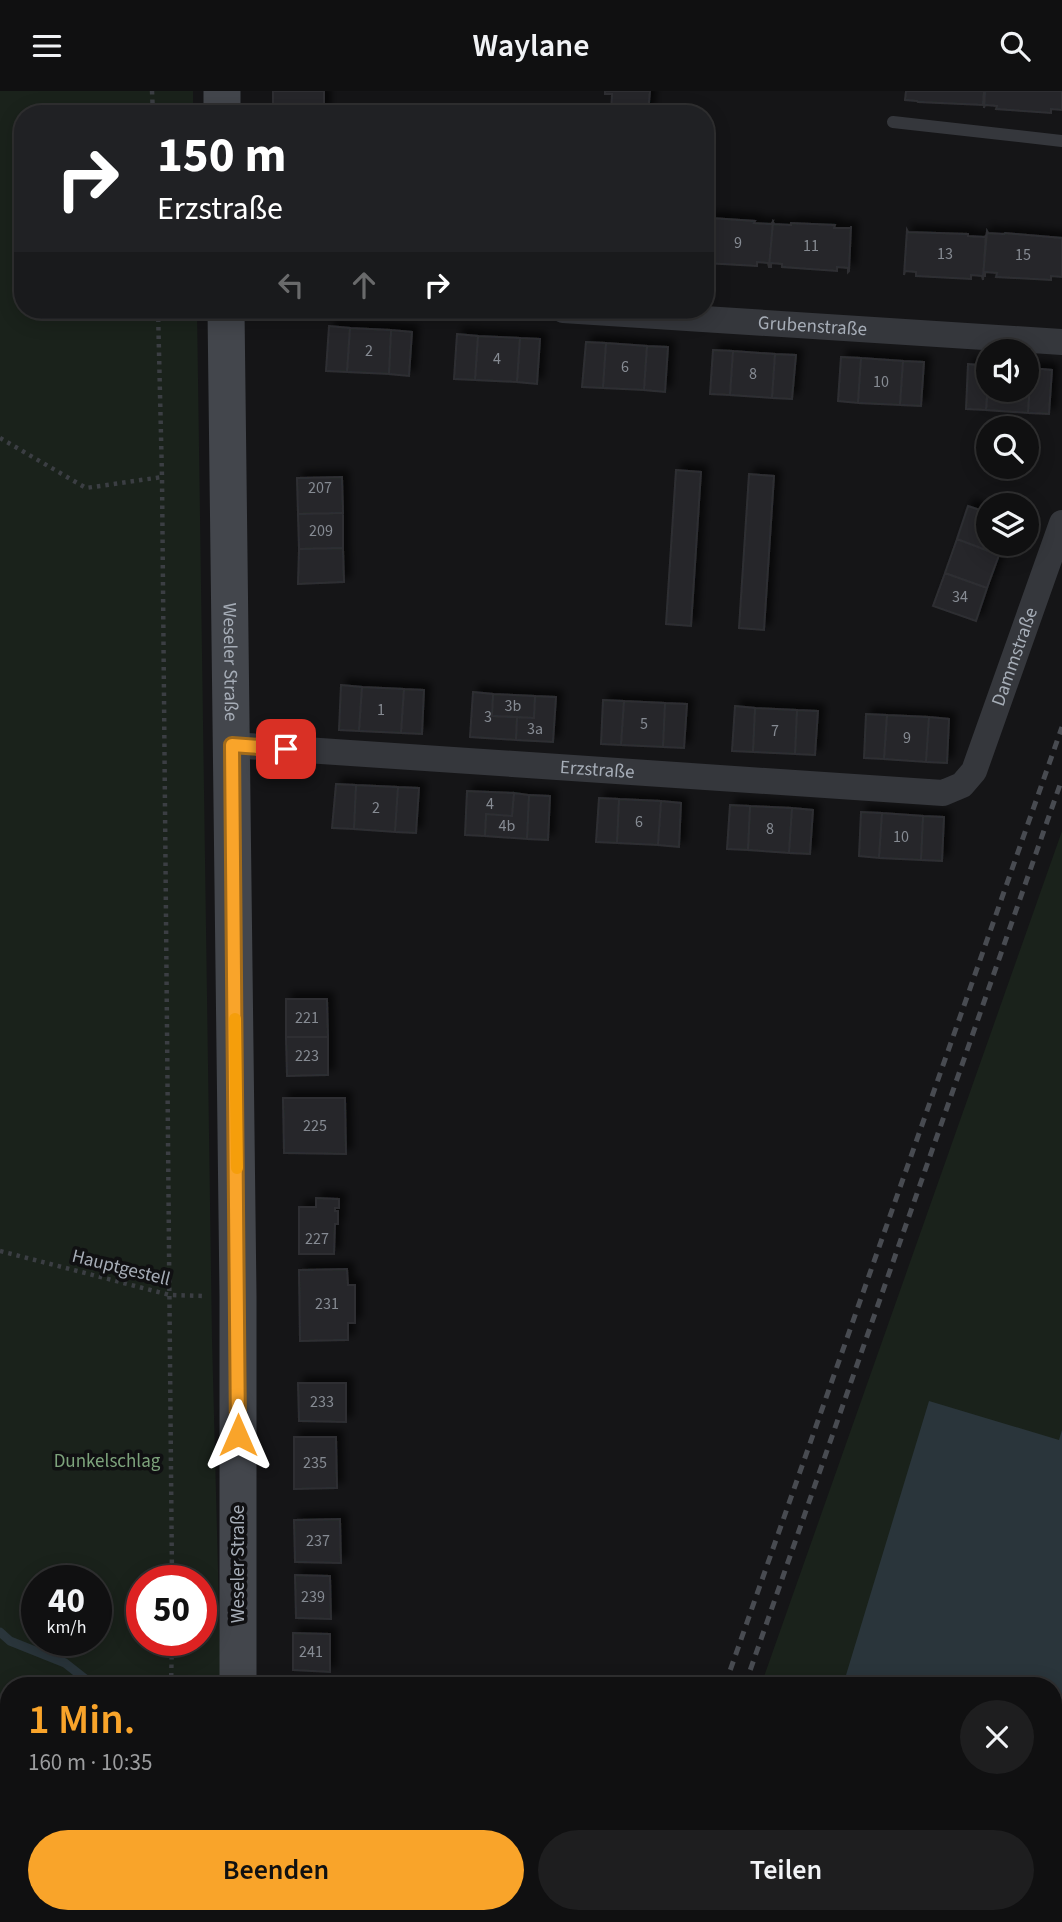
<!DOCTYPE html>
<html lang="de">
<head>
<meta charset="utf-8">
<style>
  :root { --surface:#101011; --page:#1e1e1f; --text:#f1f3f6; --muted:#9c9d9f; --line:#303031; --accent:#f9a42a }
  body { margin:0; font-family:"Source Sans 3",sans-serif; background:var(--page); color:var(--text); height:100vh; display:flex; flex-direction:column; font-size:26px; white-space:nowrap }
  * { box-sizing:border-box; margin:0 }
  p { font-size:23px; color:var(--muted) }
  .icon { flex:none; width:38px; height:38px; fill:none; stroke:currentColor; stroke-width:2; stroke-linecap:round; stroke-linejoin:round }
  .map { position:relative; flex:1; overflow:hidden }
  .side { position:absolute; left:0px; top:1586px; width:1062px; height:247px; display:flex; flex-direction:column; background:var(--surface); border-radius:28px 28px 0 0; box-shadow:0 4px 18px #0003,0 0 0 2px var(--line) }
  .side>* { flex:none }
  .top-card { position:absolute; left:14px; top:14px; width:700px; height:214px; border-radius:28px; box-shadow:0 4px 18px #0003,0 0 0 2px var(--line); background:#202124; color:#fff; overflow:hidden }
  .tools { position:absolute; left:976px; top:248px; display:grid; gap:14px }
  .tools a { display:grid; place-items:center; width:63px; height:63px; border-radius:50%; background:var(--surface); box-shadow:0 4px 18px #0003,0 0 0 2px var(--line); font-size:35px }
  .speed { position:absolute; left:21px; top:1474px; display:flex; gap:14px; font-size:35px; font-weight:700; text-align:center }
  .speed>* { display:grid; place-content:center; width:91px; height:91px; border-radius:50%; background:var(--surface); box-shadow:0 4px 18px #0003,0 0 0 2px var(--line); line-height:1 }
  .speed small { font-size:18px; font-weight:400 }
  .speed .limit { border:10px solid #d22; background:#fff; color:#111 }
  .pin { position:absolute; display:grid; place-items:center; width:60px; height:60px; color:#fff; margin:-30px; border-radius:14px; box-shadow:0 4px 10px #0006 }
  .me { position:absolute; width:77px; margin:-38px; rotate:0deg; stroke-linejoin:round; filter:drop-shadow(0 0 5px #0008) }
  .turn { display:flex; align-items:center; gap:24px; height:147px; padding:0 28px; font-size:32px }
  .turn .icon { width:91px; height:91px; stroke-width:2.5 }
  .turn b { display:block; font-size:49px; line-height:60px }
  .lanes { display:flex; align-items:center; height:66px; padding:0 28px; background:#0003; justify-content:center; gap:35px; direction:ltr }
  .lanes .off { opacity:.35 }
  .round { display:grid; place-items:center; flex:none; width:74px; height:74px; border-radius:37px; background:var(--page) }
  .headline { display:flex; align-items:center; justify-content:space-between; height:119px; padding:0 28px }
  h1 { font-size:42px; font-weight:600; line-height:52px; color:var(--accent) }
  .action { display:flex; gap:14px; margin-top:auto; padding:14px 28px }
  .action a { flex:1; height:80px; border-radius:42px; background:var(--accent); color:#111; font-size:28px; font-weight:600; line-height:80px; text-align:center }
  .action a+a { background:var(--page); color:var(--text) }
  header { display:flex; justify-content:space-between; align-items:center; height:91px; padding:0 28px; background:var(--surface); font-size:32px; font-weight:600 }
  .map>svg:first-child { display:block }
  .green { fill:#1a221b; fill-rule:evenodd }
  .water { fill:#2a353b }
  .lines { fill:none; stroke-linecap:round; stroke-linejoin:round }
  .stream { stroke:#2a353b; stroke-width:9 }
  .building { fill:#27282b; stroke:#2e2f33; stroke-width:2; filter:url(#shadow) }
  .path { stroke:#3b3e43; stroke-width:4.5; stroke-dasharray:3.5 5; stroke-linecap:butt }
  .service { stroke:#35373c; stroke-width:12 }
  .minor { stroke:#35373c; stroke-width:26 }
  .secondary { stroke:#43464c; stroke-width:37 }
  .rail { stroke:#484b51; stroke-width:5; stroke-dasharray:9 7; stroke-linecap:butt }
  .route-casing { stroke:#a26b1b; stroke-width:18 }
  .route { stroke:#f9a42a; stroke-width:12 }
  .slow { stroke:#f59e0b; stroke-width:12 }
  .labels { text-anchor:middle; dominant-baseline:central; stroke-width:7; stroke-linejoin:round; paint-order:stroke }
  .number-label { font-size:16px; fill:#868b93 }
  .street-label { font-size:19px; fill:#a6adb7; stroke:#101012 }
  .park-label { font-size:19px; fill:#7da37c; stroke:#101012 }
</style>
</head>
<body>
<header><svg class="icon" aria-label="menu" viewBox="0 0 24 24"><path d="M4 6h16M4 12h16M4 18h16"/></svg>Waylane<svg class="icon" aria-label="search" viewBox="0 0 24 24"><circle cx="10" cy="10" r="6"/><path d="M15 15l6 6"/></svg></header>
<div class="map">
<svg width="1062" height="1831" viewBox="0 0 1062 1831">
  <defs>
    <filter id="shadow"><feDropShadow dx="6" dy="-6" stdDeviation="3.5" flood-color="#0009"/></filter>
  </defs>
  <rect width="100%" height="100%" fill="#151517"/>
  <!-- green -->
  <path class="green" d="M0,0H193V23H23V219H197L212,1248L221,1594H9V1817L0,1813ZM37,1489H96V1549H37ZM142,1489H201V1549H142Z
    M1062,740V1831H678L681,1824H1054V1594H761Z
    M25,1824H207V1831H44Z
    M276,1824H612L636,1831H276Z"/>
  <!-- water -->
  <path class="water" d="M929,1310L1059,1349L1062,1339V1831H773L774,1824H1054V1594H843Z"/>
  <g class="lines">
    <!-- stream -->
    <path class="stream" d="M0,1541L10,1550L65,1572L93,1594
      M221,1824L223,1831"/>
  </g>
  <!-- building -->
  <path class="building" d="M273,0H324V23H273Z
    M605,0H650L648,23H611L612,3H605Z
    M906,0H984L983,14L918,11L917,10L905,9Z
    M985,0H1062V19L1051,18V22L996,18L997,15L985,14L984,17Z
    M711,127L755,130L754,132L771,133L773,131L769,176L768,172L757,171V175L705,172V128L711,129Z
    M773,131L774,133L791,134V132L835,134L834,137H851V135L849,180L848,181V177L837,176V180L782,176V173L771,172V176H769Z
    M907,139L908,141L968,143V145L985,146L986,144L983,189L982,185L971,184V188L916,185V181L905,180L904,184Z
    M987,140L988,142L1004,143L1005,142L1062,147V186L1051,185V189L996,186L997,182L985,181V185H983Z
    M329,235L350,237L347,281L326,280Z
    M350,237L391,239L389,283L347,281Z
    M391,239L412,241L409,285L389,283Z
    M457,243L478,245L475,289L454,288Z
    M478,245L520,247L517,291L475,289Z
    M520,247L540,248L537,293L517,291Z
    M586,251L606,252L603,297L582,296Z
    M606,252L647,255L644,299L603,297Z
    M647,255L668,256L665,301L644,299Z
    M713,259L733,260L730,304L710,303Z
    M733,260L775,263L772,307L730,304Z
    M775,263L796,264L792,308L772,307Z
    M841,266L861,267L858,312L838,310Z
    M861,267L903,270L900,314L858,312Z
    M903,270L924,271L921,315L900,314Z
    M968,273L989,275L986,319L966,318Z
    M1027,277H1031L1028,322L986,319L989,288V299H1027Z
    M1031,277L1052,279L1049,323L1028,322Z
    M676,379L701,381L691,535L666,533Z
    M749,383L774,385L764,539L739,537Z
    M342,386L343,422L298,423L297,387Z
    M968,415L989,422V453H1002L999,464L957,448Z
    M343,422V457L299,458L298,423Z
    M957,448L999,464L987,497L945,482Z
    M343,457L344,491L298,493L299,458Z
    M945,482L987,497L976,530L933,515Z
    M341,594L362,596L359,640L339,639Z
    M362,596L404,598L401,642L359,640Z
    M404,598L424,599L422,643L401,642Z
    M473,601L493,603L492,625L517,626L516,649L470,646Z
    M493,603L535,605L534,627L492,625Z
    M535,605L556,606L553,651L516,649L517,626L534,627Z
    M603,609L624,610L621,654L601,653Z
    M624,610L665,612L663,656L621,654Z
    M665,612L687,613L684,657L663,656Z
    M735,615L755,617L753,661L732,660Z
    M755,617L797,619L795,663L753,661Z
    M797,619L818,620L815,664L795,663Z
    M866,623L887,624L884,668L864,667Z
    M887,624L929,626L926,671L884,668Z
    M929,626L949,628L947,672L926,671Z
    M336,693L356,694L354,738L332,737Z
    M356,694L398,696L395,741L354,738Z
    M398,696L419,697L416,742L395,741Z
    M467,700L514,702L512,725L486,723L485,745L465,744Z
    M514,702L529,704L527,748L485,745L486,723L512,725Z
    M529,704L550,705L548,749L527,748Z
    M599,707L619,708L617,752L596,751Z
    M619,708L661,710L658,754L617,752Z
    M661,710L681,712L679,756L658,754Z
    M730,714L750,715L748,759L727,758Z
    M750,715L792,717L789,762L748,759Z
    M792,717L813,719L810,763L789,762Z
    M861,721L882,722L879,767L859,765Z
    M882,722L923,725L921,769L879,767Z
    M923,725L944,726L942,770L921,769Z
    M286,908H327L328,946H286Z
    M286,946H328V984L287,985Z
    M283,1007H345L346,1063L284,1062Z
    M316,1107L339,1108V1117H335V1120H338V1133H335L334,1163H299V1116H316Z
    M347,1178L348,1194H355V1232H348V1249L300,1250L299,1179Z
    M298,1292H346V1331L299,1330Z
    M294,1346H336L337,1397L294,1398Z
    M340,1428L341,1472L295,1471L294,1429Z
    M295,1484L330,1485L331,1528L296,1527Z
    M293,1542L330,1543V1581L293,1579Z"/>
  <g class="lines">
    <!-- path -->
    <path class="path" d="M152,0L153,23
      M158,219L162,386L172,1489
      M0,347L86,397L162,386
      M0,1160L170,1204L206,1205
      M171,1594L172,1549"/>
    <!-- service -->
    <path class="service" d="M893,31L1062,50"/>
    <!-- minor -->
    <g class="minor">
      <path id="s1" d="M563,219L1062,251"/>
      <path id="s2" d="M232,654L943,702L962,694L974,680L1062,432"/>
    </g>
    <!-- secondary -->
    <g class="secondary">
      <path d="M222,0V23"/>
      <path id="s3" d="M226,219L238,1205V1594"/>
      <path d="M252,1824V1831"/>
    </g>
    <!-- rail -->
    <path class="rail" d="M725,1594L1062,636
      M745,1594L1062,688
      M641,1831L643,1824
      M662,1831L665,1824"/>
  </g>
  <g class="lines">
    <!-- route casing -->
    <g class="route-casing">
      <path id="route" d="M238,1344L232,654L286,658"/>
    </g>
    <!-- route -->
    <use href="#route" class="route"/>
    <!-- slow -->
    <path class="slow" d="M235,928L237,1077"/>
  </g>
  <g class="labels">
    <!-- number labels -->
    <g class="number-label">
      <text x="738" y="152">9</text>
      <text x="811" y="155">11</text>
      <text x="945" y="163">13</text>
      <text x="1023" y="164">15</text>
      <text x="369" y="260">2</text>
      <text x="497" y="268">4</text>
      <text x="625" y="276">6</text>
      <text x="753" y="283">8</text>
      <text x="881" y="291">10</text>
      <text x="320" y="397">207</text>
      <text x="321" y="440">209</text>
      <text x="960" y="506">34</text>
      <text x="513" y="615">3b</text>
      <text x="381" y="619">1</text>
      <text x="488" y="626">3</text>
      <text x="644" y="633">5</text>
      <text x="535" y="638">3a</text>
      <text x="775" y="640">7</text>
      <text x="907" y="647">9</text>
      <text x="490" y="713">4</text>
      <text x="376" y="717">2</text>
      <text x="639" y="731">6</text>
      <text x="507" y="735">4b</text>
      <text x="770" y="738">8</text>
      <text x="901" y="746">10</text>
      <text x="307" y="927">221</text>
      <text x="307" y="965">223</text>
      <text x="315" y="1035">225</text>
      <text x="317" y="1148">227</text>
      <text x="327" y="1213">231</text>
      <text x="322" y="1311">233</text>
      <text x="315" y="1372">235</text>
      <text x="318" y="1450">237</text>
      <text x="313" y="1506">239</text>
      <text x="311" y="1561">241</text>
    </g>
    <!-- street labels -->
    <g class="street-label">
      <text stroke="none"><textPath href="#s1" startOffset="250">Grubenstraße</textPath></text>
      <text stroke="none"><textPath href="#s2" startOffset="873">Dammstraße</textPath></text>
      <text stroke="none"><textPath href="#s3" startOffset="352">Weseler Straße</textPath></text>
      <text stroke="none"><textPath href="#s2" startOffset="366">Erzstraße</textPath></text>
      <text transform="translate(121 1177) rotate(14)">Hauptgestell</text>
      <text transform="translate(238 1473) rotate(-90)">Weseler Straße</text>
    </g>
    <!-- park labels -->
    <g class="park-label">
      <text x="107" y="1370">Dunkelschlag</text>
    </g>
  </g>
</svg>
<div class="tools">
<a><svg class="icon" aria-label="sound" viewBox="0 0 24 24"><path d="M4 9h4l5-4v14l-5-4H4zM17 9q2 3 0 6"/></svg></a>
<a><svg class="icon" aria-label="search" viewBox="0 0 24 24"><circle cx="10" cy="10" r="6"/><path d="M15 15l6 6"/></svg></a>
<a><svg class="icon" aria-label="layers" viewBox="0 0 24 24"><path d="M12 4l9 5-9 5-9-5zM3 14l9 5 9-5"/></svg></a>
</div>
<div class="speed"><div>40<small>km/h</small></div><div class="limit">50</div></div>
<div class="pin" style="left:286px;top:658px;background:#d93025"><svg class="icon" aria-label="arrive" viewBox="0 0 24 24"><path d="M6 21V4h12l-3 4 3 4H6"/></svg></div>
<svg class="me" style="left:238px;top:1344px" viewBox="-20 -20 40 40"><path d="M0-17L14 15 0 8-14 15z" fill="#f9a42a" stroke="#fff" stroke-width="4"/></svg>
<div class="top-card">
<div class="turn"><svg class="icon" aria-label="right" viewBox="0 0 24 24"><path d="M7 20v-9h11M14 6l5 5-5 5"/></svg><div><b>150 m</b>Erzstraße</div></div>
<div class="lanes"><svg class="icon off" aria-label="left" viewBox="0 0 24 24"><path d="M17 20v-9H6M10 6l-5 5 5 5"/></svg><svg class="icon off" aria-label="ahead" viewBox="0 0 24 24"><path d="M12 20V5M6 11l6-6 6 6"/></svg><svg class="icon" aria-label="right" viewBox="0 0 24 24"><path d="M7 20v-9h11M14 6l5 5-5 5"/></svg></div>
</div>
<section class="side">
<div class="headline"><div><h1>1 Min.</h1><p>160 m · 10:35</p></div><a class="round"><svg class="icon" aria-label="close" viewBox="0 0 24 24"><path d="M6 6l12 12M18 6L6 18"/></svg></a></div>
<div class="action"><a>Beenden</a><a>Teilen</a></div>
</section>
</div>
</body>
</html>
